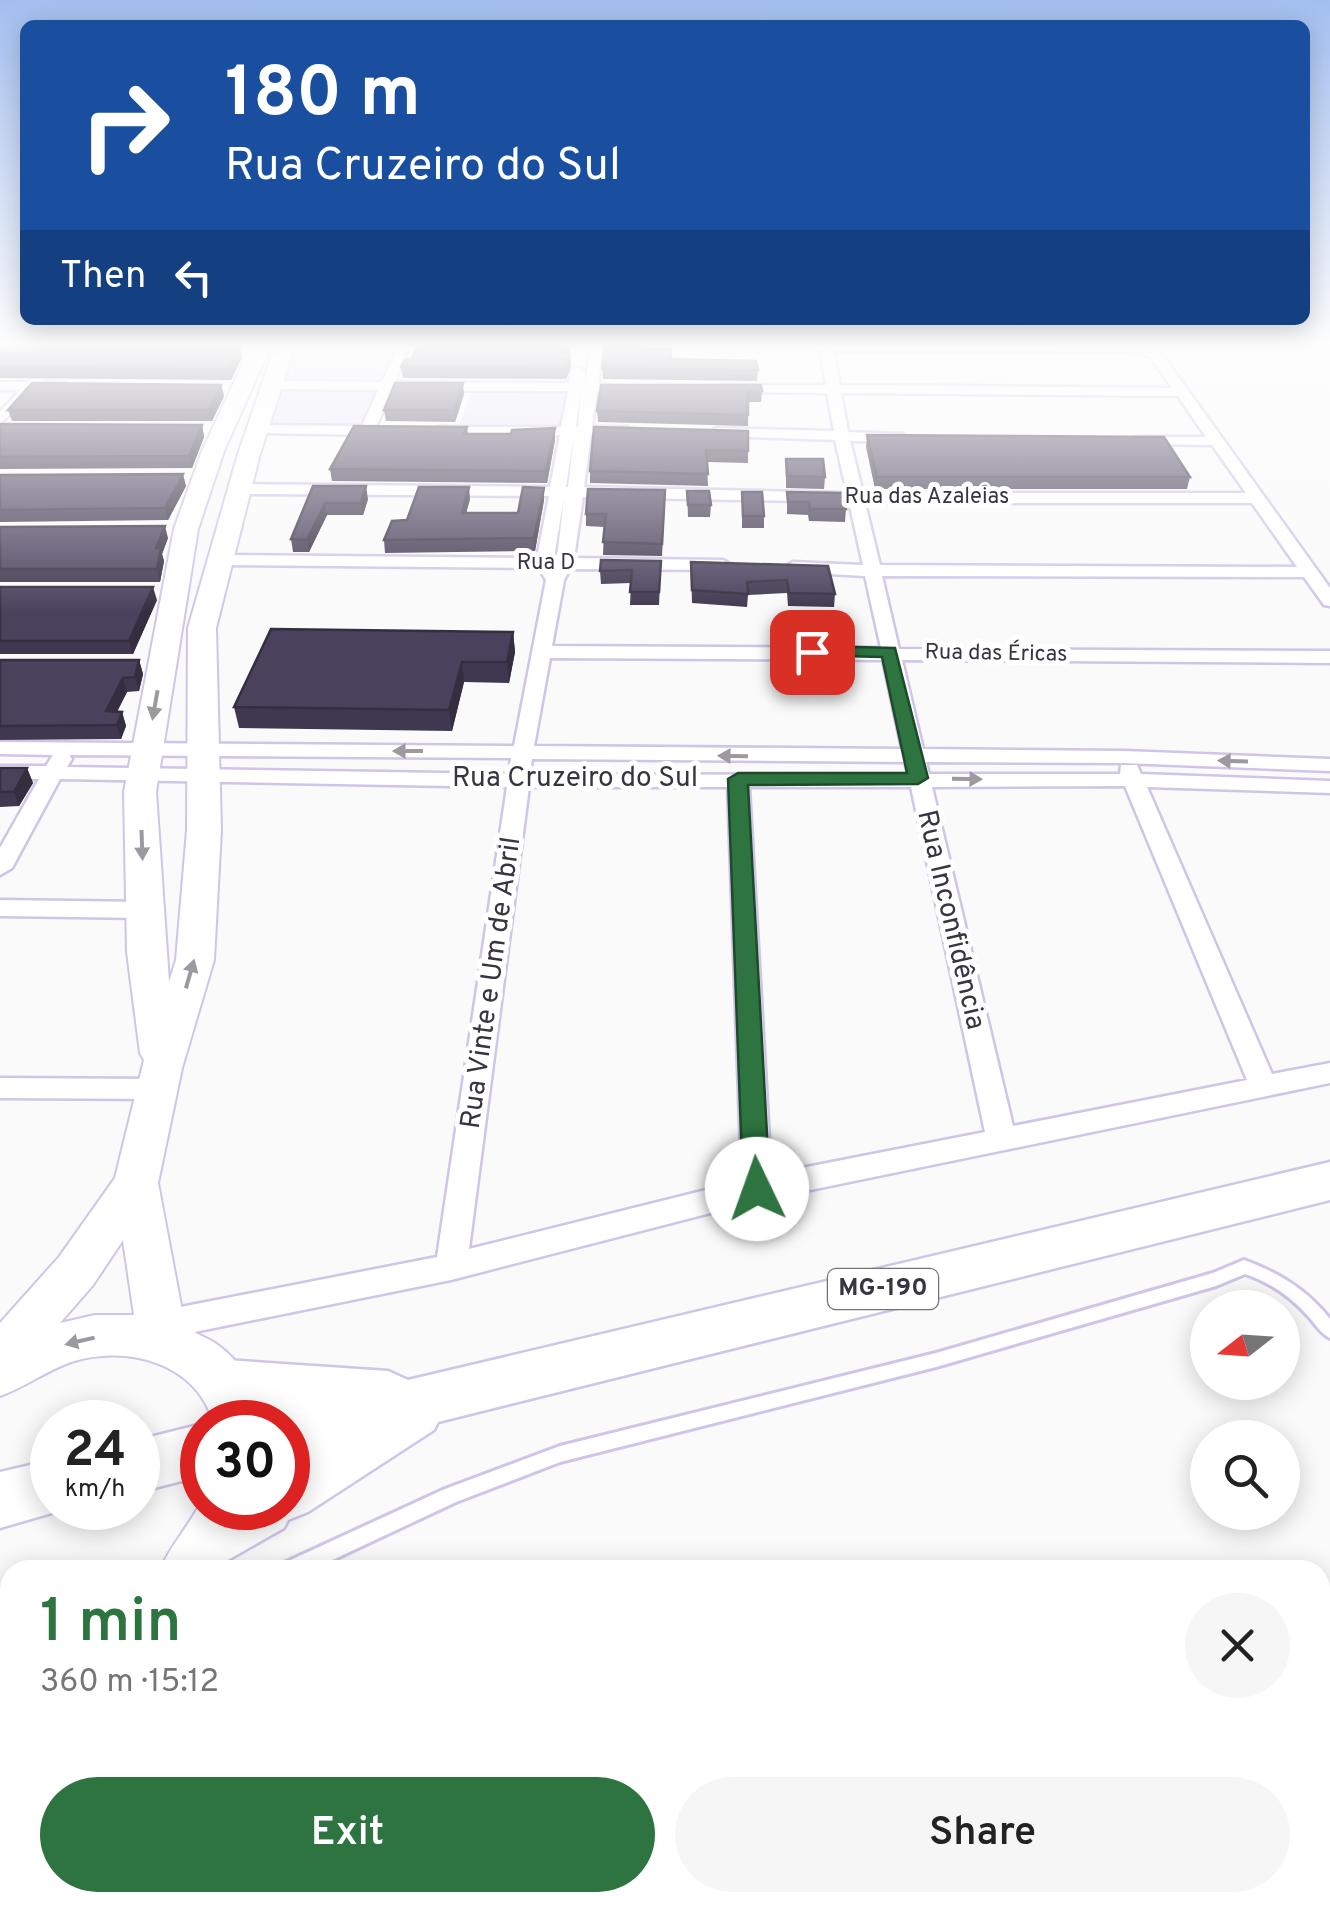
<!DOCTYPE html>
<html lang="en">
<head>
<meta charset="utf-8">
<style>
  :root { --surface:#fff; --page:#f6f6f6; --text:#222; --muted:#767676; --accent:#2d7440 }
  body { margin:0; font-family:Overpass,sans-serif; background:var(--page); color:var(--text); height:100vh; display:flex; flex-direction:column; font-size:38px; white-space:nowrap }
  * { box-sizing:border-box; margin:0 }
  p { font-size:32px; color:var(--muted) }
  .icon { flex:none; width:55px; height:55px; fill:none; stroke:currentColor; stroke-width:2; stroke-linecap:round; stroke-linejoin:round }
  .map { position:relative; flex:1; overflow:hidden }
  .drawer { position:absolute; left:0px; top:1560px; width:1330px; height:352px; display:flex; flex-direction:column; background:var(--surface); border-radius:30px 30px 0 0; box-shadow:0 5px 25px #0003 }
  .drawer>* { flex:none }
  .top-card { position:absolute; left:20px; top:20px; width:1290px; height:305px; border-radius:15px; box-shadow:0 5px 25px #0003; background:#1a4fa0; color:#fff; overflow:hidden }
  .needle { width:65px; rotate:253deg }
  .controls { position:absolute; left:1190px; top:1290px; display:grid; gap:20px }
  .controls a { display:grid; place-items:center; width:110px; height:110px; border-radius:50%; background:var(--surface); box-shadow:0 5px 25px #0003; font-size:50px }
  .speed { position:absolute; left:30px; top:1400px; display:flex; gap:20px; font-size:50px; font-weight:700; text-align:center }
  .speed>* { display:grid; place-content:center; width:130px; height:130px; border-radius:50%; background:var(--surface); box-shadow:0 5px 25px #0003; line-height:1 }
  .speed small { font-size:25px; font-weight:400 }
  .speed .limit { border:15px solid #d22; background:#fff; color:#111 }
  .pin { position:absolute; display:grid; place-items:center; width:85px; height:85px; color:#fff; margin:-42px; border-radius:20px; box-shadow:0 5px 15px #0006 }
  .me { position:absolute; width:110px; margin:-55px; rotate:357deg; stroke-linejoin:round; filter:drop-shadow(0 0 8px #0008) }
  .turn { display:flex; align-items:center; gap:35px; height:210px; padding:0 40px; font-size:45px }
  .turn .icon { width:130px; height:130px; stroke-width:2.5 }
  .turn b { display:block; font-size:70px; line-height:85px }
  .then { display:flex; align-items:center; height:95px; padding:0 40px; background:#0003; gap:20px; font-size:38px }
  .round { display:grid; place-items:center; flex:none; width:105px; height:105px; border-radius:52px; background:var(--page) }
  .headline { display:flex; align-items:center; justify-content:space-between; height:170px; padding:0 40px }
  h1 { font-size:60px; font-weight:600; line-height:75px; color:var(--accent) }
  .action { display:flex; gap:20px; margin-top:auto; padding:20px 40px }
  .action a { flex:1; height:115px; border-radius:60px; background:var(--accent); color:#fff; font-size:40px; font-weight:600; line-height:115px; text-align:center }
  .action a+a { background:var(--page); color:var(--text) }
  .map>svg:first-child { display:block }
  .green { fill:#eae4fa }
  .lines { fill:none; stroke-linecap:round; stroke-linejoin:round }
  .lane-casing { stroke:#d0c5e8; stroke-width:6 }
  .street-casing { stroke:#d0c5e8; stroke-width:5 }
  .secondary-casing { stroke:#d0c5e8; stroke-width:4 }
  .primary-casing { stroke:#d0c5e8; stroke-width:5 }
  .lane { fill:#fff; fill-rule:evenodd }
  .street { fill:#fff; fill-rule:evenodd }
  .secondary { fill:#fff; fill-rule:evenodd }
  .primary { fill:#fff; fill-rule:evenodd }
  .wall { fill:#403850 }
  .shaded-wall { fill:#342e41 }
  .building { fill:#4a415d; stroke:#342e41; stroke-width:2.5 }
  .oneway { fill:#9c9aa0 }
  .route { fill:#2d7440; stroke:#1d4b2a; stroke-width:2.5 }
  .labels { text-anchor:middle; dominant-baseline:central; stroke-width:10; stroke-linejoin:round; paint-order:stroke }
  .far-street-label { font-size:22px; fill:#383441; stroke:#fff }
  .shield { fill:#fff; stroke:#74717a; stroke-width:2.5 }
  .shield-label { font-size:25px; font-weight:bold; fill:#383441 }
  .street-label { font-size:28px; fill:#383441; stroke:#fff }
</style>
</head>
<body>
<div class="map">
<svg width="1330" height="1911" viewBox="0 0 1330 1911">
  <rect width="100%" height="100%" fill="#fafafa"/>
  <!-- green -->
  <path class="green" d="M296,346H399L380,382L281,381Z
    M280,387H379L359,428L265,426Z
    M472,390L569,392L565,428L458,427Z"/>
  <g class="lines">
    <!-- lane casing -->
    <g class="lane-casing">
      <path id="lane" d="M1244,1260C1279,1273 1306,1289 1330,1319V1338C1320,1333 1315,1323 1307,1315C1290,1296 1269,1282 1245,1274L1216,1286L936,1367L560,1462L456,1502L311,1570H282L284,1563L445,1489L560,1446L936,1353L1213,1273Z"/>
    </g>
    <!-- street casing -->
    <g class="street-casing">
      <path id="street" d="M62,346H75L43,382L65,383V389L35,390L0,424V412L20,390H0V382H28Z
        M398,346H410L395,382L569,383L571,371L578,367L585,371V383L591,346H603L598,383L615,387L597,391L592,427H627L634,431L627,435H591L584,487L847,493L835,440L717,436L710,432L717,428L834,431L827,393L728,392L723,391V385H826L820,350L801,346H1139L1159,350L1330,588V606L1324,605L1304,577L882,576L899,649L1330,651V663L902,660L923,749L1124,751L1330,759V771L1124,763L926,762L929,774H1120L1121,765H1137L1141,774L1330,781V793L1147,787L1272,1074L1330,1063V1083L757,1201L451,1280L160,1339L149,1335L144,1325L149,1315L160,1311L437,1257L507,787L60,779L12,868L0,875V848L39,779L0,778V766H46L53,755L0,754V742L514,746L546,580L539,568L218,565L209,560L218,555L537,558L549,496L239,494L231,489L239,484L550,487L560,435H437L430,431L437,427H561L568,391L392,390L376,427L389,431L382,435L257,433L250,429L257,425L362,426L378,390L273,389L266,385L273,381L382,382ZM833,350L1131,352L1150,356L1172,388L840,385ZM581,391L578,427H576ZM841,393L1178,396L1206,437H1137L1132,438V444L1212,445L1246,493H863L850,441L902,442L909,438L902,434L848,432ZM574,435L568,487H566ZM564,497L557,558H554ZM583,497L849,502L863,565L793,562L784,567L793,572L865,576L881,648L552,646L564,580L570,569L723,570L732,565L723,560L574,558ZM865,503H1252L1297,567L880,565ZM550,658L883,660L902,749L534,746ZM69,755L511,758L509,774L67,767L72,759ZM532,759L905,762L908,774L530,775ZM1125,786L1247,1080L1013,1126L932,787ZM529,787H728L742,1181L469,1249ZM749,787H911L985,1132L771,1174Z
        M0,900L145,902L157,910L145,918L0,916Z
        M0,1078L159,1079L169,1082L173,1089L169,1096L159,1099L0,1098Z"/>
    </g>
    <!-- secondary casing -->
    <g class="secondary-casing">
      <path id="secondary" d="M251,346H271L224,451L198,529L156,792L169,982L176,960L187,830L188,628L238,454L275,346H295L260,454L216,628L221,830L214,960L182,1068L158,1183L184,1321C191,1334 203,1335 215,1343C243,1362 256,1390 265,1422H213C197,1363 126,1344 71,1362C46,1371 25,1387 0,1396V1323L59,1257L115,1178L144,1060L140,1053L127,952L124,792L174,529L202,451ZM123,1240L134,1315H95L60,1323L93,1285Z
        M202,1500V1508H245L249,1518L223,1570H160C171,1544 190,1525 202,1500Z
        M10,1628V1686L0,1688V1630Z
        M10,1870V1902H46L42,1911H0V1874Z"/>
    </g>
    <!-- primary casing -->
    <g class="primary-casing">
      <path id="primary" d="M1330,1162V1200L438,1422L434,1430L308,1512L288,1520L284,1528L212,1569L191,1560L183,1540C202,1494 245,1508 288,1508V1461L302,1452L288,1455V1422H264L271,1411L225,1408L206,1401L198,1384L206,1367L225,1360L388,1371L408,1380Z
        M202,1424V1476L138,1492V1440Z
        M52,1460V1508H69L0,1528V1472Z"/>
    </g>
    <!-- lane -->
    <use href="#lane" class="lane"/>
    <!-- street -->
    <use href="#street" class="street"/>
    <!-- secondary -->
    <use href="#secondary" class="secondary"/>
    <!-- primary -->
    <use href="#primary" class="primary"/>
  </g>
  <!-- wall -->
  <path class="wall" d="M418,346H573L569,351L571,367L566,379L403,378L401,367L411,359Z
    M646,346V349L671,359L758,370L757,381L603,379L602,368Z
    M0,347L242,357L231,380L0,378Z
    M221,385L224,396L212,421H12L8,410Z
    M601,385L762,391L761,402H748V426L598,422L597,411Z
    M464,394L455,422L386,421L384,410Z
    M0,424L202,425L204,437L192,468L0,469Z
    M467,427L468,434L555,440L547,483L332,481L330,469Z
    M748,431V463L707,462L708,486L590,483V471Z
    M867,435L1190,477L1187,489H875L866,447Z
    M786,459L825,477L824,489L786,488Z
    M0,475L186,486L168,520L0,522Z
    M313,486L368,499L363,515H327L309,552H293L291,539Z
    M544,488V500L535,551L385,553L384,540L407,520L470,499L466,513H518Z
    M687,491L711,505L710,517H688Z
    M742,492L764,516V528H742Z
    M787,492L846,509L845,522L809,521L808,515L787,514Z
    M665,502L662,556L603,555L604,527L586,526V514Z
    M0,527L168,538L162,554L164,561L160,582H0Z
    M661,561L659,605H630L631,583L601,584L600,571Z
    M691,562L828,566L835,594L834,607L788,606L787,593L748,595L747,607L692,603Z
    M0,587L157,600L133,654H0Z
    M513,632L515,652L509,683L464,682L452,731L239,728L234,707Z
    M0,660H139L143,674L139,691L127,692L117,712H122L126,726L121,739L0,740Z
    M0,768H27L33,783L19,806L0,807Z"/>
  <!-- shaded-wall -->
  <path class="shaded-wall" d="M240,346L242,357L231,380L229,369Z
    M570,356L571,367L566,379L565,368Z
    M463,383L464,394L455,422L454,410Z
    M221,385L224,396L212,421L209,410Z
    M202,425L204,437L192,468L189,456Z
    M555,428V440L547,483L546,471Z
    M183,474L186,486L168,520L165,508Z
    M366,486L368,499L363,515L361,503Z
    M469,487L470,499L463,525L462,513Z
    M544,488V500L535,551L534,538Z
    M325,503L327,515L309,552L307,540Z
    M165,526L168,538L162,554L164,561L160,582L157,569L156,548Z
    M153,587L157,600L133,654L129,641Z
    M513,632L515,652L509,683L507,662Z
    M139,660L143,674L139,691L135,677Z
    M462,662L464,682L452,731L449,710Z
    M123,678L127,692L110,725L106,711Z
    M122,712L126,726L121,739L117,725Z
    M27,768L33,783L19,806L14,792Z"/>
  <!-- building -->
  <path class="building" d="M240,346L229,369L0,367V347L66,348Z
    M418,346H566L570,356L565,368L401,367L405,359H411Z
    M605,346H646L645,349H671V359L756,361L758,370L602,368Z
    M32,383L221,385L209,410H8Z
    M395,383H463L454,410H384Z
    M601,385H761L762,391H748V415L597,411Z
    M0,424L202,425L189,456L0,457Z
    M354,426L467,427L464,434H511L512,430L555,428L546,471L330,469Z
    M594,427L748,431V451L706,450L708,474L590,471Z
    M867,435L1164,437L1190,477H877Z
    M786,459H823L825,477L787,476Z
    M183,474L165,508L0,510V475Z
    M313,486H366L361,503H325L307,540L291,539Z
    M419,487H469L462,513H518L523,487L544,488L534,538L384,540L392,521L407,520Z
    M588,489L665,490L662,544L603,542L606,514H586Z
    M687,491H709L711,505H688Z
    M742,492H762L764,516H743Z
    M787,492L843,493L846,509H810L809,502H788Z
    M165,526L156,548H161L157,569H0V527Z
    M601,560L661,561L659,592H630L632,570L600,571Z
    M691,562L828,566L835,594L789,593L787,580L747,582L748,594L692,590Z
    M0,587H153L129,641H0Z
    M271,629L513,632L507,662H462L449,710L234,707Z
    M0,660H139L135,677L123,678L106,711L122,712L117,725L0,726Z
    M0,768H27L14,792H0Z"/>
  <!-- one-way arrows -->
  <defs><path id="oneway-solid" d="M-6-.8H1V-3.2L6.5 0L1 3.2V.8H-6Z" transform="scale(2.5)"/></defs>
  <g class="oneway">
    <use href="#oneway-solid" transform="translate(155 705) rotate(100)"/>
    <use href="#oneway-solid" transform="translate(408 751) rotate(-180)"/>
    <use href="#oneway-solid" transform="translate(733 756) rotate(-179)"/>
    <use href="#oneway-solid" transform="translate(1233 761) rotate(-178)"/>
    <use href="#oneway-solid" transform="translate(967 779) rotate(1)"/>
    <use href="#oneway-solid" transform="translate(142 845) rotate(88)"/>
    <use href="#oneway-solid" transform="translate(190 974) rotate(-74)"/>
    <use href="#oneway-solid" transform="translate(80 1341) rotate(167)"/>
  </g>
  <!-- sky -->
  <linearGradient id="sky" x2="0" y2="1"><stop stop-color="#a3bff0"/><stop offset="0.56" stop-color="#fdfdfd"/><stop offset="1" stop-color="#fdfdfd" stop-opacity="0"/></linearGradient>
  <rect width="1330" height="613" fill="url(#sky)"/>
  <!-- route -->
  <path class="route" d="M812,646L895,648L928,778L918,784L748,785L770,1189L766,1196L757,1199L747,1196L743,1189L728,779L738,773H907L882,657L806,655V648Z"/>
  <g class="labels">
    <!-- far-street labels -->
    <g class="far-street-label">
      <text x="927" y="497">Rua das Azaleias</text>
      <text x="546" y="563">Rua D</text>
      <text transform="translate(996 654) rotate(1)">Rua das Éricas</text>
    </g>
    <!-- shield labels -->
    <rect class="shield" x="828" y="1269" width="110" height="40" rx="8"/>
    <g class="shield-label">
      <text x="883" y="1289">MG-190</text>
    </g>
    <!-- street labels -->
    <g class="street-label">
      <text x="575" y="779">Rua Cruzeiro do Sul</text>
      <text transform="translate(950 920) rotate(77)">Rua Inconfidência</text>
      <text transform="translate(492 983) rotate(-82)">Rua Vinte e Um de Abril</text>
    </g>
  </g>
</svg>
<div class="controls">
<a><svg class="needle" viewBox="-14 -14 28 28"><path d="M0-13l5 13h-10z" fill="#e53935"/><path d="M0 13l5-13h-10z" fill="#767676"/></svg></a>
<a><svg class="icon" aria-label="search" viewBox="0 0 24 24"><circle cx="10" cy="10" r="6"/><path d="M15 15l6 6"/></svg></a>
</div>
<div class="speed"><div>24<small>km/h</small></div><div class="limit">30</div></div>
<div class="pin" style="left:812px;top:652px;background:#d93025"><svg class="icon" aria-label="arrive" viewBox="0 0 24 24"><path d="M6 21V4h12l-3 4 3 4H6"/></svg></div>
<svg class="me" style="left:757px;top:1189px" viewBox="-20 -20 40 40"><circle r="19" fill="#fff"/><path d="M0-13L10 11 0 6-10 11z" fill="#2d7440"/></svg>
<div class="top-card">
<div class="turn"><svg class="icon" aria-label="right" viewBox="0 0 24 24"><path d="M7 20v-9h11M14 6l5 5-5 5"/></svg><div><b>180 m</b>Rua Cruzeiro do Sul</div></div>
<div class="then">Then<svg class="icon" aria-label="left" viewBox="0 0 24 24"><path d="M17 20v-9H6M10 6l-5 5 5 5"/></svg></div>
</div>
<section class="drawer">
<div class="headline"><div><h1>1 min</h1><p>360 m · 15:12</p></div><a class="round"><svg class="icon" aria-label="close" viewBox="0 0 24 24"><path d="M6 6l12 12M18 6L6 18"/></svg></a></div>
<div class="action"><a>Exit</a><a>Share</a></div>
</section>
</div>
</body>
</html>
